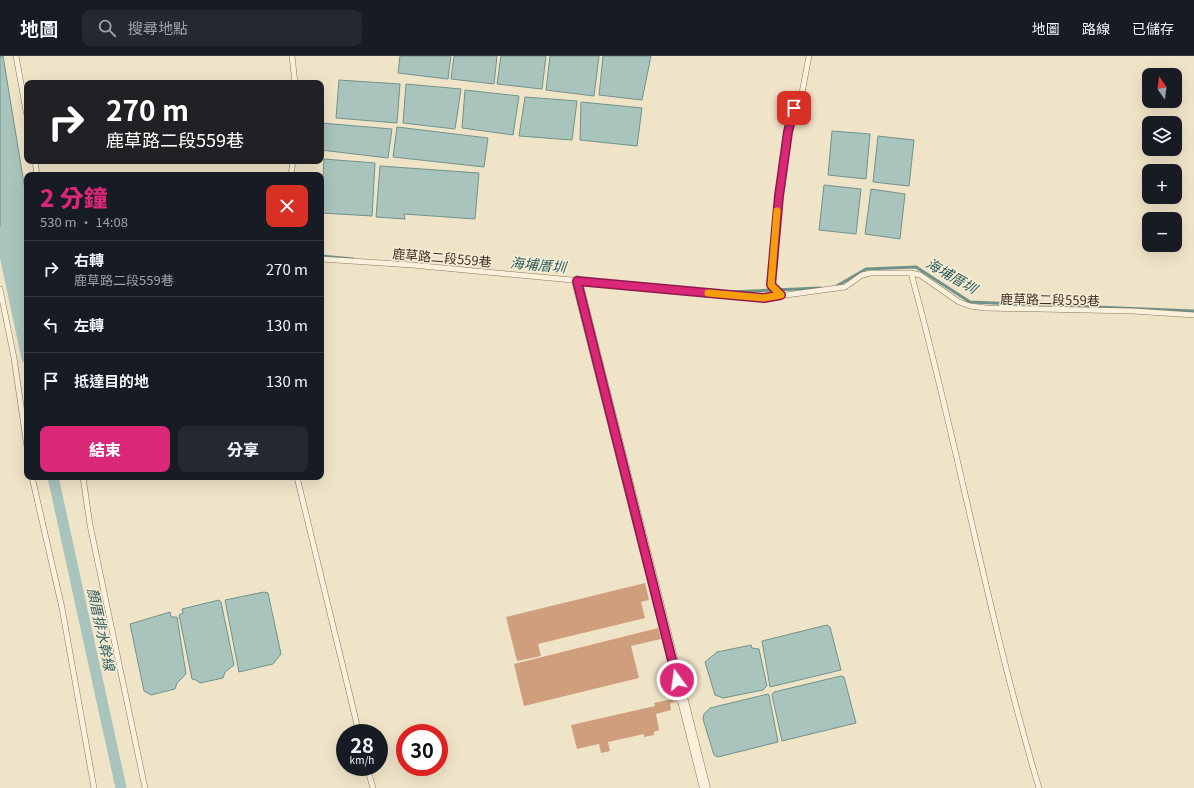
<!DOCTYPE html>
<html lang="zh-TW">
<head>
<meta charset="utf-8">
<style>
  :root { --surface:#171b24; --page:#242831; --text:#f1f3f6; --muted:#9ea1a6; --line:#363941; --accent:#db2777 }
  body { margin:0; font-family:Georgia,"Noto Sans TC",serif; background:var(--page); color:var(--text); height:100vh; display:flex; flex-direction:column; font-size:15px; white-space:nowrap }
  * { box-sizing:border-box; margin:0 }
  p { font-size:13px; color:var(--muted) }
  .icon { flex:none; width:22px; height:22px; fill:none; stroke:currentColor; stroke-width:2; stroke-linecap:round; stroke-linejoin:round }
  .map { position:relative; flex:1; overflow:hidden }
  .details { position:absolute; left:24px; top:116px; width:300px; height:308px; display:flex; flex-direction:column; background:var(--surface); border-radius:8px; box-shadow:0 4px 16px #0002 }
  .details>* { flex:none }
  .hud { position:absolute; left:24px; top:24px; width:300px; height:84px; border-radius:8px; box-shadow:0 4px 16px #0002; background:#202124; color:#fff; overflow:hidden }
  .needle { width:26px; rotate:346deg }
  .buttons { position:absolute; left:1142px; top:12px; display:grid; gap:8px }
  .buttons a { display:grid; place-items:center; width:40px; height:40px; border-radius:8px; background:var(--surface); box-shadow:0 4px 16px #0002; font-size:20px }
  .speed { position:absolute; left:336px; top:668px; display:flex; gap:8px; font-size:20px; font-weight:700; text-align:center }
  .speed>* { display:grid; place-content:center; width:52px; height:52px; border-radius:50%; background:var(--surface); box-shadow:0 4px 16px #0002; line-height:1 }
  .speed small { font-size:10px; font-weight:400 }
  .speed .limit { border:6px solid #d22; background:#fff; color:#111 }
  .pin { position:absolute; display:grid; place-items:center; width:34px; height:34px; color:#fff; margin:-17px; border-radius:8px; box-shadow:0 2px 6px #0006 }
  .me { position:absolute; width:44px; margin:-22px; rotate:346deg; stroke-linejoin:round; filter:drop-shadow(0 0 3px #0008) }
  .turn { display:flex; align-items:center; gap:14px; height:84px; padding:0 16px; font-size:18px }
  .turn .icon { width:52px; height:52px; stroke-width:2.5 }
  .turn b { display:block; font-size:28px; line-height:34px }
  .round { display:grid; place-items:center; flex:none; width:42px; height:42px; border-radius:8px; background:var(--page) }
  .head { display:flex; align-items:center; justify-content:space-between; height:68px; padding:0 16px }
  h1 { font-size:24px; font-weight:800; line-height:30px; color:var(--accent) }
  .action { display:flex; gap:8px; margin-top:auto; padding:8px 16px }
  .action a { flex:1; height:46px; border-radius:8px; background:var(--accent); color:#fff; font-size:16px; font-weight:800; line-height:46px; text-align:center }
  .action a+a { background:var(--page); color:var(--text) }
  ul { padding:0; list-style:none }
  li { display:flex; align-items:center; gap:12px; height:56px; padding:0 16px; border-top:1px solid var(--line) }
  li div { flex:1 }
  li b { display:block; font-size:15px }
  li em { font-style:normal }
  header { display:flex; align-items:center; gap:24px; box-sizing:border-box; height:56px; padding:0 20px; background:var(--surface); border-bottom:1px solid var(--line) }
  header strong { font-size:19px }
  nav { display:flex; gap:22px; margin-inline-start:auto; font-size:14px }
  .search { width:280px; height:36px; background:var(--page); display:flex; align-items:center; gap:10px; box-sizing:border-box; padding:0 14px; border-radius:8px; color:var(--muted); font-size:15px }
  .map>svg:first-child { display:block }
  .water { fill:#a9c4bc; stroke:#6f938a }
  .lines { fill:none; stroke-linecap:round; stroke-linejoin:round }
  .stream { stroke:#6f938a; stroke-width:3 }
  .canal { stroke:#a9c4bc; stroke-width:11 }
  .building { fill:#cf9f7d }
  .lane-casing { stroke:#8d765c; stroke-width:6 }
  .street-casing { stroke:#8d765c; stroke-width:11 }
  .lane { stroke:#faf1dc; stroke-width:5 }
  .street { stroke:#faf1dc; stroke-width:10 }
  .route-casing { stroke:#8e194d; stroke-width:10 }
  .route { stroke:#db2777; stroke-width:7 }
  .slow { stroke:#f59e0b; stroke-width:7 }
  .labels { text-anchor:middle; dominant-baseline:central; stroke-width:3; stroke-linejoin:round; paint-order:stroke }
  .street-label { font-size:13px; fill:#3d2e20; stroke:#f7eed8 }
  .water-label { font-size:14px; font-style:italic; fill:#2f5d5a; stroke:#f7eed8 }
</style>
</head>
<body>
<header>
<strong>地圖</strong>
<div class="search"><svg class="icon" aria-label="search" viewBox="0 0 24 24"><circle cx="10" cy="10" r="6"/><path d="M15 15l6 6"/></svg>搜尋地點</div>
<nav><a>地圖</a><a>路線</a><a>已儲存</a></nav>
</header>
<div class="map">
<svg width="1194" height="732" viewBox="0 0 1194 732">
  <rect width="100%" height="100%" fill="#f0e4c8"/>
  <!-- water -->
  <path class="water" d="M0,0H3L27,146V307H26L16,248L0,178Z
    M400,0H451L448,23L398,17Z
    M454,0H497L494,28L451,23Z
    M501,0H546L542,33L497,28Z
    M550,0H599L594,40L546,34Z
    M603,0H651L642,44L599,39Z
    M339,24L400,28L397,67L336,62Z
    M406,28L461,33L455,73L403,67Z
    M465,34L519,40L513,79L462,72Z
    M525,41L577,45L572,84L519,80Z
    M581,46L642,52L637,90L580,84Z
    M321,67L392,73L388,102L321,94Z
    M397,71L488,82L484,111L393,101Z
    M832,75L870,78L866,123L828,119Z
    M878,80L914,84L909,130L873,126Z
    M324,103L375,107L372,160L321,157Z
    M380,110L479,117L475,163L404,158L405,163L376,161Z
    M824,129L861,133L856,178L819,174Z
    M871,133L905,138L900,183L865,178Z
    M264,536L268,537L281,598L273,608L239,616L225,544Z
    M219,544L221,546L234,609L225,616L223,622L200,627L196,624L192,623L179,559L183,557L182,553Z
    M170,556L171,561H177L186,618L177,627L175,633L151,639L144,635L130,568Z
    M827,569L830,571L841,614L770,631L762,585Z
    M751,589L752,592L759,593L767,630L763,634L723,642L715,639L705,606L717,596Z
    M841,620L844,621L856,667L782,685L772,639L774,636Z
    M768,638L769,639L778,686L718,701L714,699L703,663L704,658L710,652Z"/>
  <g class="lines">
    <!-- stream -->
    <path class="stream" d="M321,200L353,203
      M835,231L866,213L916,211L970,246L1194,255
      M728,236L820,232"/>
    <!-- canal -->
    <path class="canal" d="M0,176L27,302
      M53,421L121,732"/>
  </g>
  <!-- building -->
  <path class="building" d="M645,527L649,544L641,546L645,562L538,588L541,600L517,605L506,561Z
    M658,572L661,583L631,590L639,622L524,650L514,608Z
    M677,642L678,645L670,647L671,654L656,658L659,674L654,676V679L644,681V678L608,686L610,695L601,697L599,688L577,693L571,669L655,650L654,647Z"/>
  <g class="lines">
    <!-- lane casing -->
    <g class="lane-casing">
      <path id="lane" d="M16,0L27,60
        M292,0L295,27
        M35,105L37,119
        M291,119L293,105
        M321,203L412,209L764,242L845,231L862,219L871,217H911L920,219L959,246L970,250L986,252L1133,255L1194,259
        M911,217C958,388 988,562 1039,732
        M0,233L14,302L27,391
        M781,239L771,229L779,140L788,76L794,52L802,37L809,0
        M32,421L62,552L94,732
        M83,421L90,469L145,732
        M297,421L359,677
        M367,711L373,732"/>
    </g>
    <!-- street casing -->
    <g class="street-casing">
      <path id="street" d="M577,225L705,732"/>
    </g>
    <!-- lane -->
    <use href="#lane" class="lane"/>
    <!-- street -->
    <use href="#street" class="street"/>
  </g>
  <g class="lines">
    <!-- route casing -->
    <g class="route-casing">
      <path id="route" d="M677,624L577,225L764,242L781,239L771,229L779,140L788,76L794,52"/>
    </g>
    <!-- route -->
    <use href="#route" class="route"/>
    <!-- slow -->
    <path class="slow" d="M708,237L764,242L781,239L771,229L777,155"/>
  </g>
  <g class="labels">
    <!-- street labels -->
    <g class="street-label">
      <text transform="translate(442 201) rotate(5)">鹿草路二段559巷</text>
      <text transform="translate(1050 243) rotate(1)">鹿草路二段559巷</text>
    </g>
    <!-- water labels -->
    <g class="water-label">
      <text transform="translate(538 208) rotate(5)">海埔厝圳</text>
      <text transform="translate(952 219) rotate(30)">海埔厝圳</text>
      <text transform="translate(102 573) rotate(78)">顏厝排水幹線</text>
    </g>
  </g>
</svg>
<div class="buttons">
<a><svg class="needle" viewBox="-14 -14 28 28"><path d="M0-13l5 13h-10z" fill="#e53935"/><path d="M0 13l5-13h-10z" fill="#9ea1a6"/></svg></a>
<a><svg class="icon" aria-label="layers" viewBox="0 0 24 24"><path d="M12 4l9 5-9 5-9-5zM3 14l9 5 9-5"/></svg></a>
<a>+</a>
<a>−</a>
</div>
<div class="speed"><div>28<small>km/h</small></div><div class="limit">30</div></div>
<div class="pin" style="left:794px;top:52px;background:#d93025"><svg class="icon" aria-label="arrive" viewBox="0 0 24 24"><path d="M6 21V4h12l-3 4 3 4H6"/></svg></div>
<svg class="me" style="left:677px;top:624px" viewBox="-20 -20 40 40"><circle r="17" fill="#db2777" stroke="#fff" stroke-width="3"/><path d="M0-11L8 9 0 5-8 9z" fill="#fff"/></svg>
<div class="hud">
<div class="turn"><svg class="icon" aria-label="right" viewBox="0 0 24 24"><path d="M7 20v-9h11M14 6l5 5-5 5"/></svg><div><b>270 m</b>鹿草路二段559巷</div></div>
</div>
<section class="details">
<div class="head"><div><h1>2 分鐘</h1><p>530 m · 14:08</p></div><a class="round" style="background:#d93025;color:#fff"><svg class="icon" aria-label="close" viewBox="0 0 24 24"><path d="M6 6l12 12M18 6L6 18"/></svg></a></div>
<ul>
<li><svg class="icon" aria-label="right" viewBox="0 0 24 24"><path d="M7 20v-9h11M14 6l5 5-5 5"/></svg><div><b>右轉</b><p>鹿草路二段559巷</p></div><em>270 m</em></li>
<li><svg class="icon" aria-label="left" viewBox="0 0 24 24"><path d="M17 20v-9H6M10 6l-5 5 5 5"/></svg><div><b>左轉</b></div><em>130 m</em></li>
<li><svg class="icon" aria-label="arrive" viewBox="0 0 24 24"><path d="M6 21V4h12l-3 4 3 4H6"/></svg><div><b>抵達目的地</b></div><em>130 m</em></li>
</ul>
<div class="action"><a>結束</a><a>分享</a></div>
</section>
</div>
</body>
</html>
